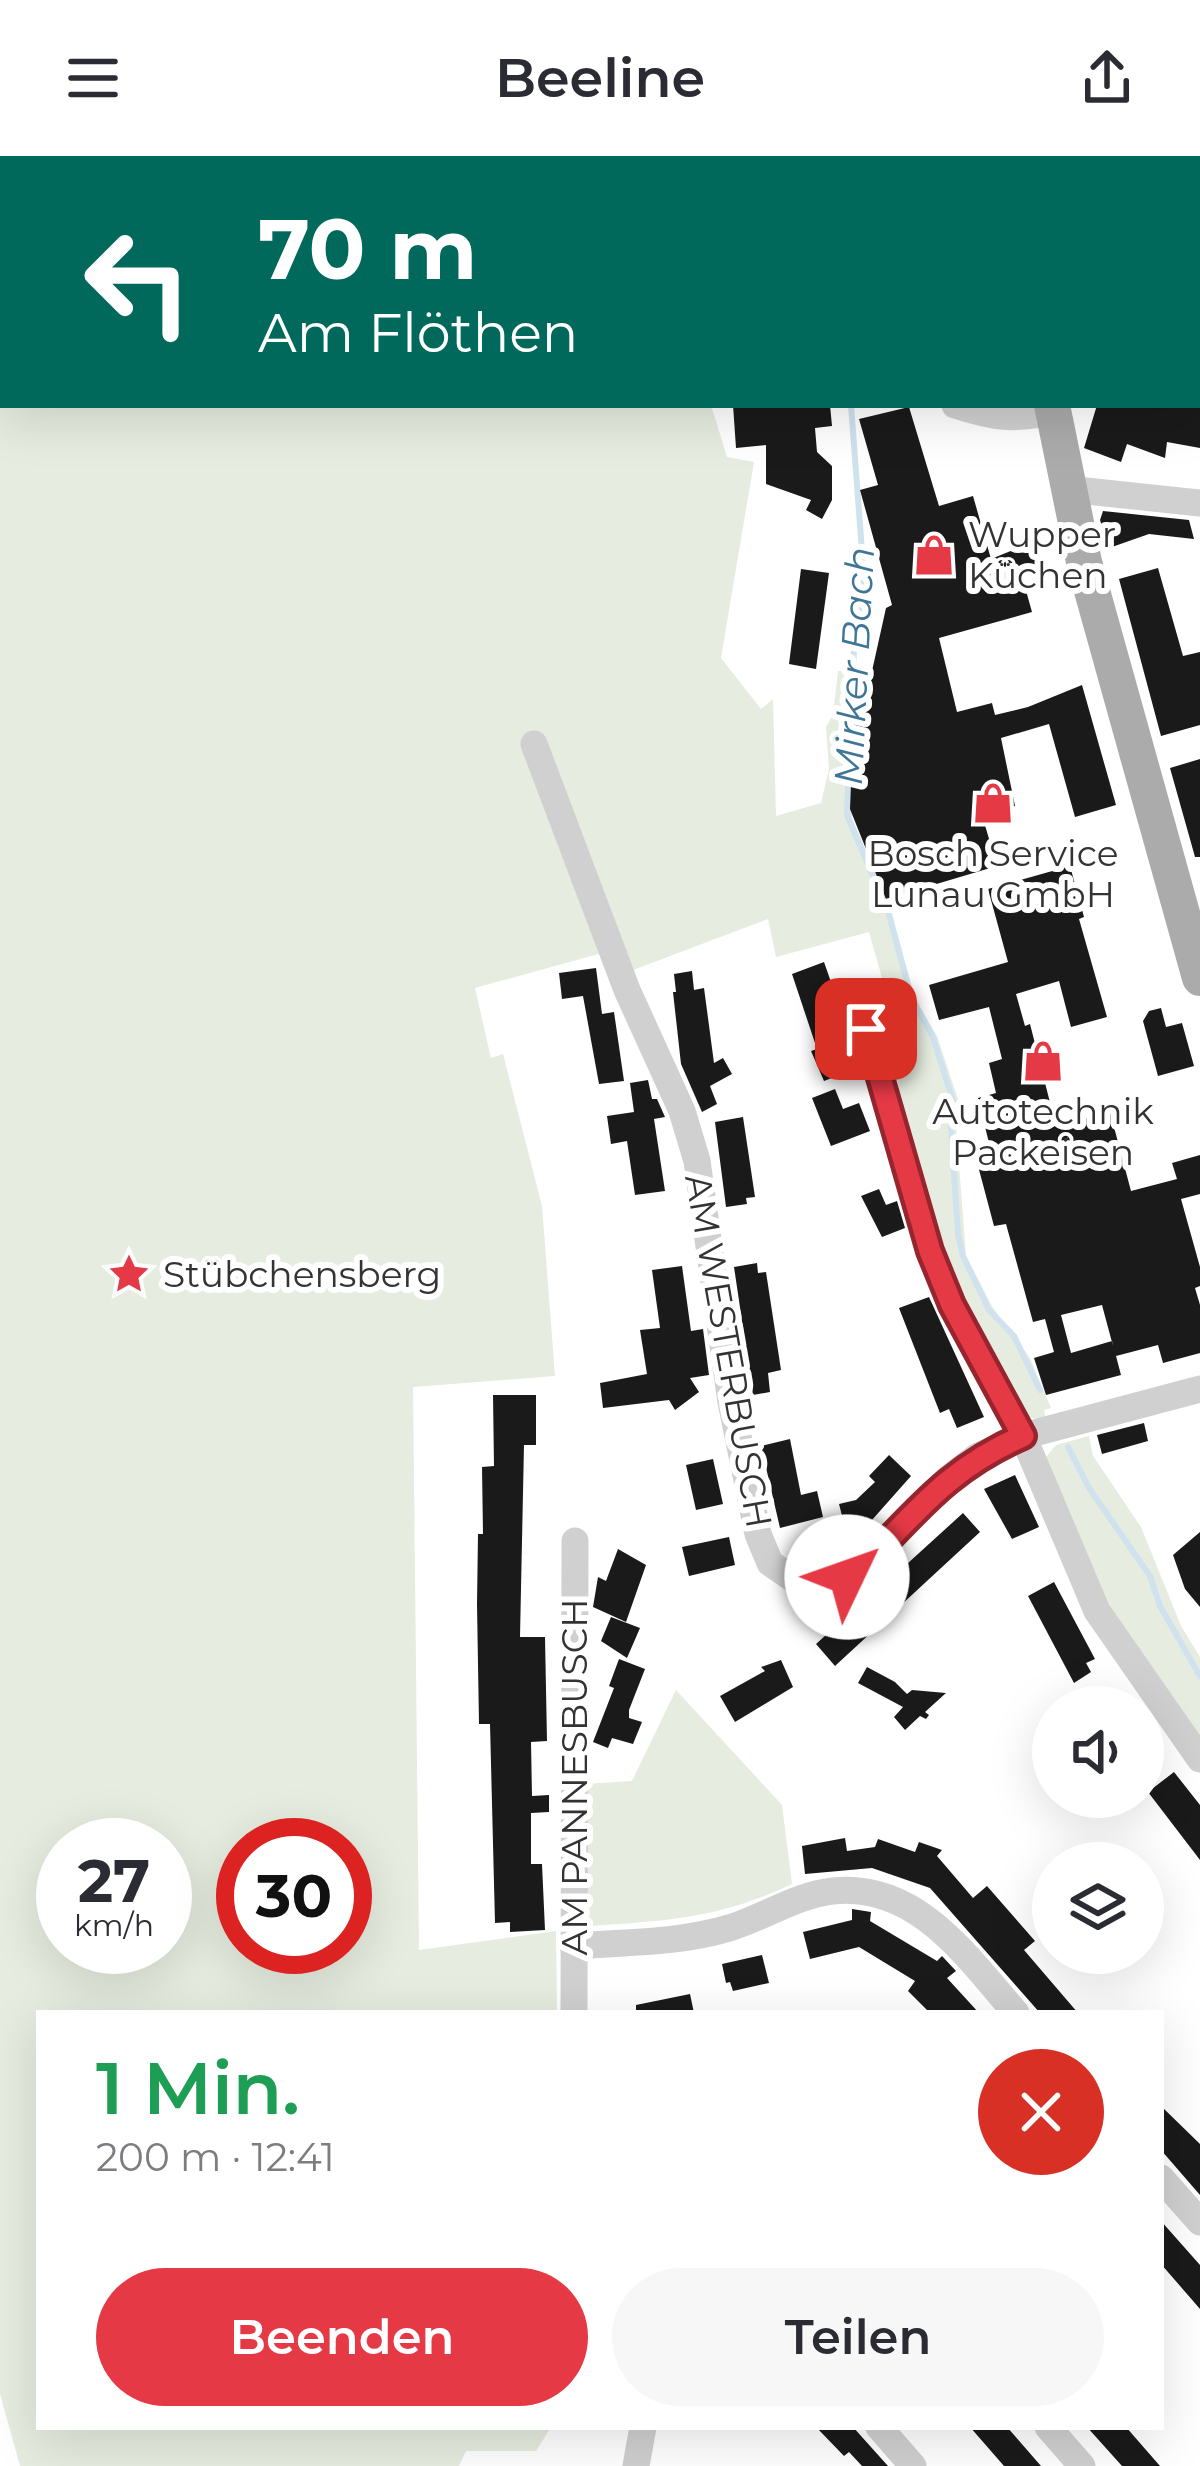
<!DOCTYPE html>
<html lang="de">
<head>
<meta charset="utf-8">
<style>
  :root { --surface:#fff; --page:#f7f7f7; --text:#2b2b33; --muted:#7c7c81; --accent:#e63946 }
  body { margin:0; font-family:Montserrat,sans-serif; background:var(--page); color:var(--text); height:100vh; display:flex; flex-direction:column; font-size:45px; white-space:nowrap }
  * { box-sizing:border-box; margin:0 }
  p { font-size:39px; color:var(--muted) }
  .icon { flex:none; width:66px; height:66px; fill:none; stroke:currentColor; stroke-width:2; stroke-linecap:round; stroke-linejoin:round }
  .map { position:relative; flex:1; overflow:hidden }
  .panel { position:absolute; left:36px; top:1854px; width:1128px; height:420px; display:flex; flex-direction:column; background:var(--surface); border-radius:0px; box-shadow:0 12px 48px #0002 }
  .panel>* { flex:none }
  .top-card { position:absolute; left:0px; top:0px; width:1200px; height:252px; box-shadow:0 12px 48px #0002; background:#00695c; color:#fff; overflow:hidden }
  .tools { position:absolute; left:1032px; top:1530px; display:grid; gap:24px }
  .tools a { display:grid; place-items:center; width:132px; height:132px; border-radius:50%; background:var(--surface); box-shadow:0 12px 48px #0002; font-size:60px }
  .speed { position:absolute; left:36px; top:1662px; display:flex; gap:24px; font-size:60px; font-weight:700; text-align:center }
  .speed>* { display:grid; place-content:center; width:156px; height:156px; border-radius:50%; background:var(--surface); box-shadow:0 12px 48px #0002; line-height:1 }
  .speed small { font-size:30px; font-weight:400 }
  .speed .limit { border:18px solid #d22; background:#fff; color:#111 }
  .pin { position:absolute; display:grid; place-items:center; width:102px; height:102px; color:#fff; margin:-51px; border-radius:24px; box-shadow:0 6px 18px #0006 }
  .me { position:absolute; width:132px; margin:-66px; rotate:48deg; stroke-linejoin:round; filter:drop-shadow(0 0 9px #0008) }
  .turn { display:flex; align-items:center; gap:42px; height:252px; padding:0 60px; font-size:54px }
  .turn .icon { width:156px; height:156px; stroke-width:2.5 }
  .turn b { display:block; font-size:84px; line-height:102px }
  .round { display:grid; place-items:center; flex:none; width:126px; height:126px; border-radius:63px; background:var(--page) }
  .head { display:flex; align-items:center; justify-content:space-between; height:204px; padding:0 60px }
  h1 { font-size:72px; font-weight:600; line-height:90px; color:#1e9e55 }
  .action { display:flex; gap:24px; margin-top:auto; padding:24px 60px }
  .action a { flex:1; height:138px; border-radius:72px; background:var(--accent); color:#fff; font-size:48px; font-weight:600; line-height:138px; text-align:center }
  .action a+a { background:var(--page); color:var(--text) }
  header { display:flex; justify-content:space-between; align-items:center; height:156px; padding:0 60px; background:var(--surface); font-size:54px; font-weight:600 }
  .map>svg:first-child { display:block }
  .green { fill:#e6ecdf; fill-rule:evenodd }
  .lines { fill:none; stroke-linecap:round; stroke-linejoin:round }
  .stream { stroke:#cfe2ee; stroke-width:6 }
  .building { fill:#1a1a1a; fill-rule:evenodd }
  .minor { stroke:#d0d0d0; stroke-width:27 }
  .major { stroke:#ababab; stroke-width:36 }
  .route-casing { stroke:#96252e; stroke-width:30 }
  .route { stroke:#e63946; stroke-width:21 }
  .labels { text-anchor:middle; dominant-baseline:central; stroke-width:12; stroke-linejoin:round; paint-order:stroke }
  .poi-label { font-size:36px; fill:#333; stroke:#fff; text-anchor:start }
  .street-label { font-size:36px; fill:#333; stroke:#fff }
  .water-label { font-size:39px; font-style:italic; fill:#3f7597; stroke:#fff }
</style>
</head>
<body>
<header><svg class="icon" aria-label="menu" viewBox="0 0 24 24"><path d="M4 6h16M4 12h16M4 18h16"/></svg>Beeline<svg class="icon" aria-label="share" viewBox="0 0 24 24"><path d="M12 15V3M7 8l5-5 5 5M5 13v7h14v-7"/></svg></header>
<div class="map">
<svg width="1200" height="2310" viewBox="0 0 1200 2310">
  <rect width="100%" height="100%" fill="#fff"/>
  <!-- green -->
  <path class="green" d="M0,0L676,3H3V249H711L727,301L754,306L721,502L761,553L773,543L776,660L821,647L829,613L826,571L833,559L838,515H856L852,662L890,751L915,842L937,880L961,952L956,969L966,1100L993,1152L1030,1202L1051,1252L1044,1254L1047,1266L1025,1260L961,1150L899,952L898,904L885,852L890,850L869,776L776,801L768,763L633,814L620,792L475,832L491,902L503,898L542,1050L555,1220L413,1231L419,1794L556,1775L557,1857H39V2271H551L536,2295H466L459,2310H20L0,2238ZM63,1689H165V1791H63ZM243,1689H345V1791H243Z
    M1089,1280L1093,1300L1141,1371L1181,1470L1200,1501V1587L1102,1449L1046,1301L1056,1289Z
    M676,1534L782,1649L792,1728C720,1762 669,1765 591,1770L587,1768L584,1628L632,1625Z"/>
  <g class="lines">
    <!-- stream -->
    <path class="stream" d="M869,0L871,3
      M851,249L864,422L854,492L847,659L888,755L911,841L933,881L956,955L951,970L958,1078L963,1100L989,1154L1014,1180L1040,1234
      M1068,1291L1089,1332L1150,1420L1160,1450L1200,1520"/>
  </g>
  <!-- building -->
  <path class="building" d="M733,249H830L832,270L815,272L817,296L832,310V344L822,363L806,354L811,344L766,328V289L736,292Z
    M1097,249H1200V292L1167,286L1165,302L1127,288L1121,306L1084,292Z
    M909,251L939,350L973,340L991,403L1025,389L1041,403V411L1021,417L1032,456L939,482L957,556L992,547L995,559L1028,551L1082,529L1116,649L1075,661L1049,568L1001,582L1015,650L982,659L997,710L886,743L850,653L855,531L861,518L872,515L886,452L892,449L860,334L878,329L859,263Z
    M1103,355L1189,364L1194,383L1149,378L1109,392L1100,364Z
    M1158,412L1183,500L1200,496V569L1161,580L1119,423Z
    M801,413L829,417L816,513L789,508Z
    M1200,603V701H1195L1170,612Z
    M1070,710L1084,761L1079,763L1107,861L1071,871L1059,825L1016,838L1025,870L1030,868L1056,970L1110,956L1131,1035L1177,1023L1172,1007L1200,999V1038L1181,1043L1200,1111V1130L1195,1132L1200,1149V1197L1163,1207L1158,1189L1116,1200L1121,1219L1046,1239L1034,1202L1054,1196L1045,1163L1033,1166L1006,1068L994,1070L973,991L989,987L978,942L996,937L989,907L1002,903L989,851L939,864L929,829L1008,806L988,733ZM1102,1149L1113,1190L1112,1185L1071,1197L1061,1159Z
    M824,806L840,852L829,856L852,914L824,925L811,895L817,893L792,818Z
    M596,812L602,858L614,856L624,925L599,928L583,840L562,843L559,817Z
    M692,815L694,834L704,832L714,907L723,902L732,918L710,930L717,948L702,956L681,908L673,836H676L674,818Z
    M1161,852L1166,871L1182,867L1194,910L1158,920L1143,865L1149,855Z
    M648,924L652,943H657L665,961L654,963L665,1035L635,1039L627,985L611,988L607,960L634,956L630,927Z
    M835,933L843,953L859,947L870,975L831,990L812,942Z
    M743,961L755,1041L746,1042L747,1048L726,1051L715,966Z
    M879,1033L886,1049L897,1045L905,1072L882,1081L861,1040Z
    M757,1107L758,1117L766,1116L781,1214L768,1217L770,1236L753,1239L734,1111Z
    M682,1110L691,1175L703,1173L709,1219L690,1222L699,1236L675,1254L669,1244L603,1252L600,1227L647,1218L640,1174L660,1172L652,1114Z
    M929,1141L984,1261L957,1272L949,1253L940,1257L899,1152Z
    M493,1239H536V1289H524L520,1481H545L547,1585L531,1586L532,1640L549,1639V1656L531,1657V1708H542L545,1774L510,1776V1766L495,1767L490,1568H479L477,1448L478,1378H483L482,1311L494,1310Z
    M1144,1267L1148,1285L1102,1298L1097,1279Z
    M790,1283L801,1339L817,1335L823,1361L780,1372L761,1290Z
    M889,1299L911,1320L864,1373L865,1379L848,1383L839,1348L856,1344L875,1326L869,1320Z
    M713,1303L723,1348L696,1354L686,1309Z
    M1015,1319L1039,1371L1012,1383L984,1333Z
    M963,1357L980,1376L835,1510L816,1488L857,1451L854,1447L870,1433L874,1438Z
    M1200,1376V1451L1185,1433L1173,1399Z
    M729,1381L735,1409L689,1420L682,1391Z
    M618,1393L646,1409L626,1466L593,1451L598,1421L606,1425Z
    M1054,1426L1095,1503L1086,1507L1091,1516L1074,1527L1028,1440Z
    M611,1461L640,1472L627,1502L601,1485Z
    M619,1503L645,1513L629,1554V1562L642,1566L633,1588L612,1582L608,1592L593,1586L614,1532L609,1530Z
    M781,1504L793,1531L735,1566L720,1540L765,1515L761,1511Z
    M867,1511L895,1526L907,1538L912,1534L946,1537L925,1556L929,1559L926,1563L920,1560L905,1574L894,1561L903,1551L858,1527Z
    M1174,1616L1200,1649V1704L1148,1636Z
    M845,1682L847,1695L875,1691L878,1683L915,1696L919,1686L942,1694L937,1700L973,1742L987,1730L1035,1785L1024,1794L1078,1857H1040L930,1732L872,1712L805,1718L802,1690Z
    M852,1753L871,1756L870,1765L937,1805L942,1800L956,1815L947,1822L979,1857H930L908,1835L915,1825L859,1791L810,1803L803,1776L852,1764Z
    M762,1799L769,1827L733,1835L730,1826L726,1827L722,1808Z
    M690,1838L694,1857H636V1849Z
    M1161,1950L1200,1988V2039L1161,1994Z
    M1161,2065L1200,2109V2153L1161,2108Z
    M816,2271H853L888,2310H862L849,2296L844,2300Z
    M970,2271H1007L1041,2310H1004Z
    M1087,2271H1126L1160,2310H1122Z"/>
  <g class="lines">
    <!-- minor -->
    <path class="minor" d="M679,0L682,3
      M955,249C995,262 1011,264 1053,256
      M1067,333L1200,347
      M534,588L627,834L682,955L697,1005L731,1246L758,1378L770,1407L799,1427L828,1429L862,1411L949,1322L978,1300L1023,1280L1200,1233
      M866,873L930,1095L952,1149L1023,1280L1097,1455L1200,1603
      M573,1790C624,1786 680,1787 729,1772C763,1762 796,1739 833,1735C917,1726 968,1802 1016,1857
      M574,1857L575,1385
      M1161,2022L1200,2066
      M879,2271L913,2310
      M1048,2271L1082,2310
      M636,2310L643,2271"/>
    <!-- major -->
    <path class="major" d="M1020,0L1021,3
      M1052,249L1084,406L1200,822"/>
  </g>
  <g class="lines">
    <!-- route casing -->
    <g class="route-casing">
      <path id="route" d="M847,1421L862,1411C918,1354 948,1313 1023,1280L952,1149L930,1095L866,873"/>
    </g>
    <!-- route -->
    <use href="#route" class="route"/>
  </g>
  <!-- icons -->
  <defs>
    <g id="shop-bare" transform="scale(3.24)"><path d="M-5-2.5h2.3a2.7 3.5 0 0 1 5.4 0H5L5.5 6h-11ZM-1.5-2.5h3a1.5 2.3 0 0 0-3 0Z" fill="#e63946" stroke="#fff" stroke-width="2.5" paint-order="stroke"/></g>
    <g id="sight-bare" transform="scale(3.24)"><path d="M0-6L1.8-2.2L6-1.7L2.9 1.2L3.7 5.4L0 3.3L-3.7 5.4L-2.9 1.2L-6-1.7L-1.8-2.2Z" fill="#e63946" stroke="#fff" stroke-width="2.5" paint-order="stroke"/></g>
  </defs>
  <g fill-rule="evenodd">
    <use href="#shop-bare" x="934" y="399"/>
    <use href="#shop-bare" x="993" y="647"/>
    <use href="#shop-bare" x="1043" y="905"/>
    <use href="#sight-bare" x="129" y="1118"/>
  </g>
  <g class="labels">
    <!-- poi labels -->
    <g class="poi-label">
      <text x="968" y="378">Wupper<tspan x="968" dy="41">Küchen</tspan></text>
      <text x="993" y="697" text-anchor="middle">Bosch Service<tspan x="993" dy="41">Lunau GmbH</tspan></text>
      <text x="1043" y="955" text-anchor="middle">Autotechnik<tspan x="1043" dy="41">Packeisen</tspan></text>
      <text x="163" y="1118">Stübchensberg</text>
    </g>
    <!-- street labels -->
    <g class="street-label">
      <text transform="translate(729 1195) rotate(80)">AM WESTERBUSCH</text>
      <text transform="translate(574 1621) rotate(-90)">AM PANNESBUSCH</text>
    </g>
    <!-- water labels -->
    <g class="water-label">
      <text transform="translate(854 510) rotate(-87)">Mirker Bach</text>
    </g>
  </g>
</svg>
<div class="tools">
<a><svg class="icon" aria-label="sound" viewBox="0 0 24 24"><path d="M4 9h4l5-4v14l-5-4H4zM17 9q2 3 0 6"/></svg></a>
<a><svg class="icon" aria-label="layers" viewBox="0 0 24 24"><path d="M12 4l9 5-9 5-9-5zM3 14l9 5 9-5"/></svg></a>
</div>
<div class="speed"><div>27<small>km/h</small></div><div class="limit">30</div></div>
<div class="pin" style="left:866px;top:873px;background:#d93025"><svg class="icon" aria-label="arrive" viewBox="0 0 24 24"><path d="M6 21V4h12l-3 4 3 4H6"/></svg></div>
<svg class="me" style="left:847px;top:1421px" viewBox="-20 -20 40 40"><circle r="19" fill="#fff"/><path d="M0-13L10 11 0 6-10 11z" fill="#e63946"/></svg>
<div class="top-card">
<div class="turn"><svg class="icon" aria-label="left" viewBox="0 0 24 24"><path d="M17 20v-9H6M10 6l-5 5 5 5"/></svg><div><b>70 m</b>Am Flöthen</div></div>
</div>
<section class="panel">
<div class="head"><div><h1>1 Min.</h1><p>200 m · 12:41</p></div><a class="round" style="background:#d93025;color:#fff"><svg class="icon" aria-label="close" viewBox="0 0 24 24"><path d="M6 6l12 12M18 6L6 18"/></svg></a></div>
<div class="action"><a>Beenden</a><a>Teilen</a></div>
</section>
</div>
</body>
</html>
